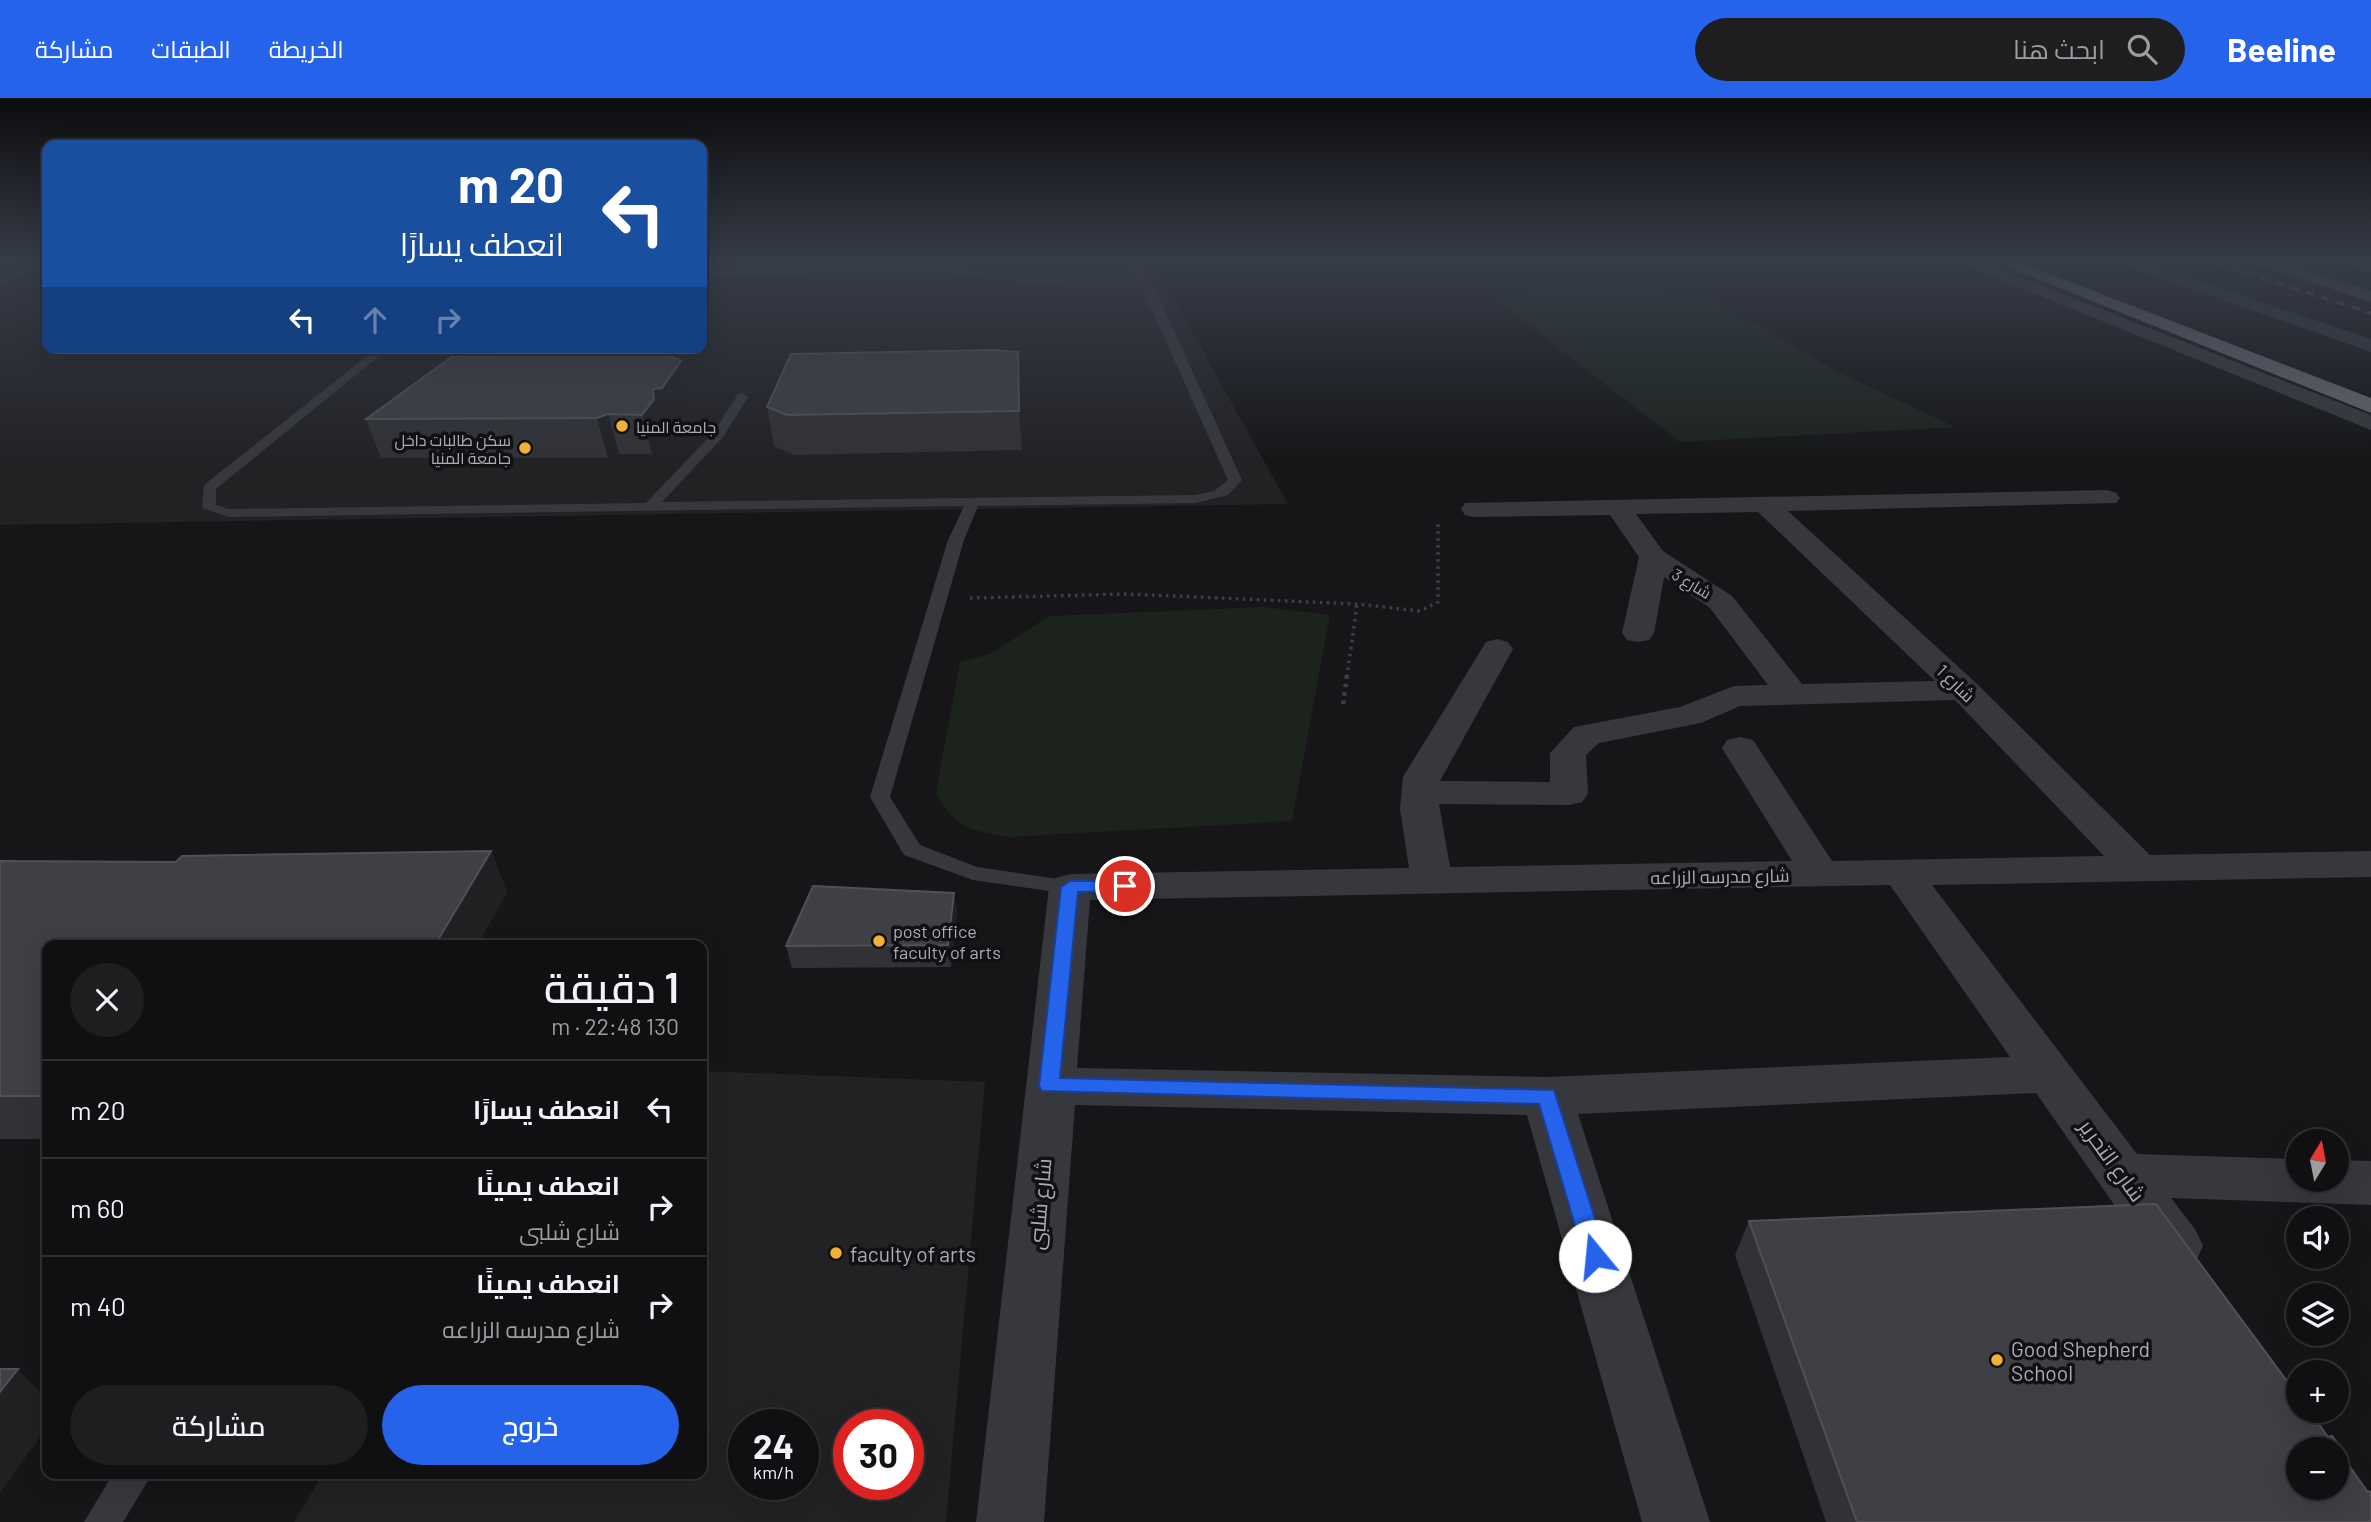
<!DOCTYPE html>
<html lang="ar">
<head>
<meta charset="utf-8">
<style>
  :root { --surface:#101012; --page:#1e1e20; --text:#f1f3f6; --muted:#9c9d9f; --line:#303032; --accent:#2563eb }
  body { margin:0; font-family:Barlow,Cairo,sans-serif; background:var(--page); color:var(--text); direction:rtl; height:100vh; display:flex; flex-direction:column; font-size:26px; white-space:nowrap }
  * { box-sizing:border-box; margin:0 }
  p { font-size:23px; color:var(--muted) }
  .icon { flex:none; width:38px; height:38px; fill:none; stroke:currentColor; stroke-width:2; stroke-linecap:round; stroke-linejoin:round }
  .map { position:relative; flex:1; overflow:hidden; direction:ltr }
  .drawer { position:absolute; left:42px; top:842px; width:665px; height:539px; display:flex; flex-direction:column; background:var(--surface); border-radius:14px; box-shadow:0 7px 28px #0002,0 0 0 2px var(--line); direction:rtl }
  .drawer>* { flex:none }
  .hud { position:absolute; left:42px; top:42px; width:665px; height:214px; border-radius:14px; box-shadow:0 7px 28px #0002,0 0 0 2px var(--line); direction:rtl; background:#1a4fa0; color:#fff; overflow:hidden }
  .needle { width:46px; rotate:10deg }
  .fabs { position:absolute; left:2286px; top:1031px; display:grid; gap:14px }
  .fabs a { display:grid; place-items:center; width:63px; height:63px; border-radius:50%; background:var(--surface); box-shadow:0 7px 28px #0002,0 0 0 2px var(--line); font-size:35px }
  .speed { position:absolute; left:728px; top:1311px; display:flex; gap:14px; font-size:35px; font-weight:700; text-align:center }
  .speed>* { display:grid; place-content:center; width:91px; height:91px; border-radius:50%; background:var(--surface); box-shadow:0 7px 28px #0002,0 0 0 2px var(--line); line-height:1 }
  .speed small { font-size:18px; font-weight:400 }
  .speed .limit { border:10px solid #d22; background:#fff; color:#111 }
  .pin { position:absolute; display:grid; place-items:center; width:60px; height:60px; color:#fff; margin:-30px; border:4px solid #fff; border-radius:50%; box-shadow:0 2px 7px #0007 }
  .me { position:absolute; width:77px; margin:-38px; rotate:343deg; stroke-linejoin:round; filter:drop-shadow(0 0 5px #0008) }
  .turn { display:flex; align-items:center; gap:24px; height:147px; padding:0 28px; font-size:32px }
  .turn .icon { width:91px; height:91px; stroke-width:2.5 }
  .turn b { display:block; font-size:49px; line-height:60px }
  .lanes { display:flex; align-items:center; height:66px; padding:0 28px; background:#0003; justify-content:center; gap:35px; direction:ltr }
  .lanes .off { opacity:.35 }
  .round { display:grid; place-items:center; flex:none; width:74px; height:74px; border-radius:37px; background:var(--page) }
  .head { display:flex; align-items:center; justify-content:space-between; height:119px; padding:0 28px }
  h1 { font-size:42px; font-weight:600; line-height:52px }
  .action { display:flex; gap:14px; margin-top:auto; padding:14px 28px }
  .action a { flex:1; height:80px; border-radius:42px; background:var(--accent); color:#fff; font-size:28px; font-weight:600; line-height:80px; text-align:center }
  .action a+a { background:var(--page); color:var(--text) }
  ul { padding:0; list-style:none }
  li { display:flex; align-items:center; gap:21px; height:98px; padding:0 28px; border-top:2px solid var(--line) }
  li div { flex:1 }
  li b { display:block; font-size:26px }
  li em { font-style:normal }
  header { display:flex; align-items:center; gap:42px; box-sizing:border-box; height:98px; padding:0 35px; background:var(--accent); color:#fff }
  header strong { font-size:33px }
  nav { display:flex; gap:38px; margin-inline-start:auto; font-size:24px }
  .search { width:490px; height:63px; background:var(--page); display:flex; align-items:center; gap:18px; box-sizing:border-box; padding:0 24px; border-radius:38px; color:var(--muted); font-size:26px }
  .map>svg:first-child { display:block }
  .built { fill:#222225; fill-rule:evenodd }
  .green { fill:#1c231d }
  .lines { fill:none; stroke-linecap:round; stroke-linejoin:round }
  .canal { fill:#2c353c; fill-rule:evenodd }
  .path-far2 { stroke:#3d3f44; stroke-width:2; stroke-dasharray:2 2.5; stroke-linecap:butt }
  .path-far1 { stroke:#3d3f44; stroke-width:3.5; stroke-dasharray:2.5 4.5; stroke-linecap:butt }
  .path { stroke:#3d3f44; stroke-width:4.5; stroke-dasharray:3.5 5; stroke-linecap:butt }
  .lane { fill:#37383d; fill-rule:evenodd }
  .street { fill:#37383d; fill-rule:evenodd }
  .secondary { fill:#45474d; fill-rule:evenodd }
  .highway { fill:#63666e; fill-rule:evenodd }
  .rail-casing { stroke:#4a4c52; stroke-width:3.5 }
  .rail { stroke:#111113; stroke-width:2.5; stroke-dasharray:8; stroke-linecap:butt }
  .wall { fill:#323236 }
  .shaded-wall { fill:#212124 }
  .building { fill:#3f3f44; stroke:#4f5156; stroke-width:2; fill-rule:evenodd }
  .route { fill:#2563eb; stroke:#184099; stroke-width:2 }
  .poi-dot { fill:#f2b134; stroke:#111113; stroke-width:2.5 }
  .labels { text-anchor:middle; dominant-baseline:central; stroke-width:7; stroke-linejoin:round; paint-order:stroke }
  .far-poi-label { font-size:16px; fill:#a8adb8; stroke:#111113; text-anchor:start }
  .far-street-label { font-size:16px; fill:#a8adb8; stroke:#111113 }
  .street-label { font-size:18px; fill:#a8adb8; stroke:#111113 }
  .poi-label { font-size:18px; fill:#a8adb8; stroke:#111113; text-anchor:start }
  .near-street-label { font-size:21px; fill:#a8adb8; stroke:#111113 }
  .near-poi-label { font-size:21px; fill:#a8adb8; stroke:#111113; text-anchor:start }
</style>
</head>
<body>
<header>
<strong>Beeline</strong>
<div class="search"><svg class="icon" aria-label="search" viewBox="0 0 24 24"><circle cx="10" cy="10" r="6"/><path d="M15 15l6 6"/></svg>ابحث هنا</div>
<nav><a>الخريطة</a><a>الطبقات</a><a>مشاركة</a></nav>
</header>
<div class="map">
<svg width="2371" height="1424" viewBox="0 0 2371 1424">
  <rect width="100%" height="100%" fill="#161618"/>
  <!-- built -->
  <path class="built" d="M0,162H47V250H702V162H1152L1288,406L0,427Z
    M702,973L985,984L946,1424H294L323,1376H702ZM744,1326H803V1386H744ZM849,1326H908V1386H849Z"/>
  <!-- green -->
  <path class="green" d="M1637,177L1684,199L1706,198L1837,273L1955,329L1680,344L1488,196Z
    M1264,509L1330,517L1292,723L1008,739C969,732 957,732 936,694L960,564L992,555L1049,518Z"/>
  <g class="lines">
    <!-- canal -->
    <path class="canal" d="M2110,162H2137L2371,241V254Z"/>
    <!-- path-far2 -->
    <path class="path-far2" d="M1379,162H1500"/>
    <!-- path-far1 -->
    <path class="path-far1" d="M970,500L1127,496L1357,506L1420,513L1438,504V426
      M1347,579L1357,506"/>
    <!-- path -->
    <path class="path" d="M1343,606L1347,577"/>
    <!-- lane -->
    <path class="lane" d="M47,162V168L0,188V182Z
      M1127,162H1136L1153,187L1242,382L1228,397L1196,405L978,408L964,442L890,699L920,747L977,769L1078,784L1081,789L1078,794L1070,796L973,782L904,757L870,699L948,442L964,408L229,419L202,410L204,387L377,250H389L216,391V407L229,411L646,405L709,339L668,338L664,337V331L715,332L738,296L742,295L748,299L723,339L662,404L1196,397L1214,393L1228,382L1142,190L1056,188L930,174L702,178V172L930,168L1056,182L1139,184Z
      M113,1376H152L123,1424H84Z"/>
    <!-- street -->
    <path class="street" d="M1952,162H1975L2371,317V332Z
      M2340,162L2371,164V174L2342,165Z
      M2107,392L2116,395L2120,400L2116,405L1788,413L1976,585L2150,757L2371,753V779L1932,787L2137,1056L2298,1061V1082H2336V1062L2371,1063V1107L2171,1100L2195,1131L2203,1148L2195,1165L2175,1172L2155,1165L2036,995L1578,1016L1710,1424H1642L1527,1017L1075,1007L1044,1424H976L1049,789L1055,780L1070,776L1409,770L1400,711L1403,679L1486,544L1497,541L1508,544L1513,551L1440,683L1550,684V655L1574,629L1680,609L1734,588L1768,587L1710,510L1664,479L1654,535L1649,542L1638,544L1627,542L1622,535L1639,459L1610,417L1474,419L1465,417L1461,411L1465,405ZM1758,414L1935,583L1802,586L1732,498L1663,453L1636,416ZM1955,602L2104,758L1832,763L1753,642L1740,639L1727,642L1722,650L1792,763L1450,769L1439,706L1569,707L1582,704L1588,696L1586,657L1599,645L1701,625L1740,608ZM1890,787L2010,959L1547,979L1077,970L1090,802Z"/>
    <!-- secondary -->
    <path class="secondary" d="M2245,162H2271L2371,193V204Z"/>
    <!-- highway -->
    <path class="highway" d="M1990,162H2014L2371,300V315Z"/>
    <!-- rail casing -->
    <g class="rail-casing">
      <path id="rail" d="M2207,162L2371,215"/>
    </g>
    <!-- rail -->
    <use href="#rail" class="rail"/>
  </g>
  <!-- wall -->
  <path class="wall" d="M681,263L689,300L670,329H662L663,339L652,356H619L608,360H381L366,321Z
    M1021,290L1022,352L794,357L774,348L767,309Z
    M491,753L507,794L477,847H47V1041H0V763L176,764Z
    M954,795L957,816L951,869L792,870L786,848Z
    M1749,1123L2343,1359L2371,1424H1826L1735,1157Z"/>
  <!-- shaded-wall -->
  <path class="shaded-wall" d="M1018,254L1021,290L1022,352L1019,313Z
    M681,263L689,300L670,329H662L663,339L652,356L642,317L653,291Z
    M608,316L619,356L608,360L597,320Z
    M491,753L507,794L477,847H435Z
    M954,795L957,816L951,869L948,847Z
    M18,1271L47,1302V1329L0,1395V1294Z"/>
  <!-- building -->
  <path class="building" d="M995,252L1018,254L1019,313L787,317L767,309L791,256Z
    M662,254L681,263L662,290L653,291L654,301L642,317L608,316L597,320L366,321L453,258Z
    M491,753L435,847H47V998H0V763L176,764L182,758Z
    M813,788L954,795L948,847L786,848Z
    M2156,1106L2298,1298V1312H2309L2328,1339L2332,1338L2345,1355L2343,1359L2367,1393L2371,1394V1424H1857L1749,1123ZM2298,1351H2336V1390H2298Z
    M0,1271H18L0,1294Z"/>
  <!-- sky -->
  <linearGradient id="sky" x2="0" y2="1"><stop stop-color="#0c0c0d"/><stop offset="0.45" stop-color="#363c48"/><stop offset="1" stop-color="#363c48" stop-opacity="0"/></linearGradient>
  <rect width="2371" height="362" fill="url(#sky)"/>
  <!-- route -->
  <path class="route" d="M1070,783H1125L1134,788L1125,793L1078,794L1060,980L1554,992L1607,1158L1604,1165L1595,1168L1587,1165L1584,1158L1539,1006L1042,993L1039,988L1061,789Z"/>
  <!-- markers -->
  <g class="poi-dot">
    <circle cx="622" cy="328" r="7"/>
    <circle cx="525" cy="350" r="7"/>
    <circle cx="879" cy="843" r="7"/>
    <circle cx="836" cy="1155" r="7"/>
    <circle cx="1997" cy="1262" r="7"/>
  </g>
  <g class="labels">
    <!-- far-poi labels -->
    <g class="far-poi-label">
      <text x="636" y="328">جامعة المنيا</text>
      <text x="511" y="341" text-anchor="end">سكن طالبات داخل<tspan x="511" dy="18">جامعة المنيا</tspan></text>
    </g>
    <!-- far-street labels -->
    <g class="far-street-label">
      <text transform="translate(1692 485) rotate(31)">شارع 3</text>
    </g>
    <!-- street labels -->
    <g class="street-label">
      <text transform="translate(1956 585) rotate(44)">شارع 1</text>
      <text transform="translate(1720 778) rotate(-1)">شارع مدرسه الزراعه</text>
    </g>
    <!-- poi labels -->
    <g class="poi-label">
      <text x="893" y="833">post office<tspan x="893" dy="21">faculty of arts</tspan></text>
    </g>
    <!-- near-street labels -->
    <g class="near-street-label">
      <text transform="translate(2113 1062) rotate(54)">شارع التحرير</text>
      <text transform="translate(1039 1106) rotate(-85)">شارع شلبى</text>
    </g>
    <!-- near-poi labels -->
    <g class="near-poi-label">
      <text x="850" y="1155">faculty of arts</text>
      <text x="2011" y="1250">Good Shepherd<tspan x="2011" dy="24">School</tspan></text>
    </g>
  </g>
</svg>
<div class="fabs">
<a><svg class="needle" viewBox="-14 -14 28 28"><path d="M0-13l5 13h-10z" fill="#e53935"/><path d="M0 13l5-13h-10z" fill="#9c9d9f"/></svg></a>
<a><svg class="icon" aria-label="sound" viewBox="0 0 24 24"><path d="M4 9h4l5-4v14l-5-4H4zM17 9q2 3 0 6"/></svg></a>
<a><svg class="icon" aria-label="layers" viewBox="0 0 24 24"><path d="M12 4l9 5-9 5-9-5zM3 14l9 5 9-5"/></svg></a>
<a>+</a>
<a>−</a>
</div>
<div class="speed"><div>24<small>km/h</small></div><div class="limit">30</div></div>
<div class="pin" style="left:1125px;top:788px;background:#d93025"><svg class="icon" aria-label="arrive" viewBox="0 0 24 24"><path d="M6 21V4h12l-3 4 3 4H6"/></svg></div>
<svg class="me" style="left:1595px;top:1158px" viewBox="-20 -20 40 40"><circle r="19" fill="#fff"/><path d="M0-13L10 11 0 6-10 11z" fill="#2563eb"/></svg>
<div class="hud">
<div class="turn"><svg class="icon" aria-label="left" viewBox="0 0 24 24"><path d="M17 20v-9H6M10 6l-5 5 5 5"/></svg><div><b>20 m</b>انعطف يسارًا</div></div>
<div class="lanes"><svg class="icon" aria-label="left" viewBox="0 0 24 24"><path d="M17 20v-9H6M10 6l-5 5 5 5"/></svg><svg class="icon off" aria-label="ahead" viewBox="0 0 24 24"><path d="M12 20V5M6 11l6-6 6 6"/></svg><svg class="icon off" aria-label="right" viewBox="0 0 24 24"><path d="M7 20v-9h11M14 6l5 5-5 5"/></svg></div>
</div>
<section class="drawer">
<div class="head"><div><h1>1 دقيقة</h1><p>130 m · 22:48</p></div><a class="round"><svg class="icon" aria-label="close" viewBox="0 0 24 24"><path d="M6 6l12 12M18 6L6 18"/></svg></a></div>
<ul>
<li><svg class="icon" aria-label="left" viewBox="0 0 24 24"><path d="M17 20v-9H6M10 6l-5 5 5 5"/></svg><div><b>انعطف يسارًا</b></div><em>20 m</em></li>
<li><svg class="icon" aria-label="right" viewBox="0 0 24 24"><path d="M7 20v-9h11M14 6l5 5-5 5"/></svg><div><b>انعطف يمينًا</b><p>شارع شلبى</p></div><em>60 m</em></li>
<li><svg class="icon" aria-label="right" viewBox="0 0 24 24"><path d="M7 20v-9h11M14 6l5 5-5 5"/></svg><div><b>انعطف يمينًا</b><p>شارع مدرسه الزراعه</p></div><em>40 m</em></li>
</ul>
<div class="action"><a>خروج</a><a>مشاركة</a></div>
</section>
</div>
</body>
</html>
